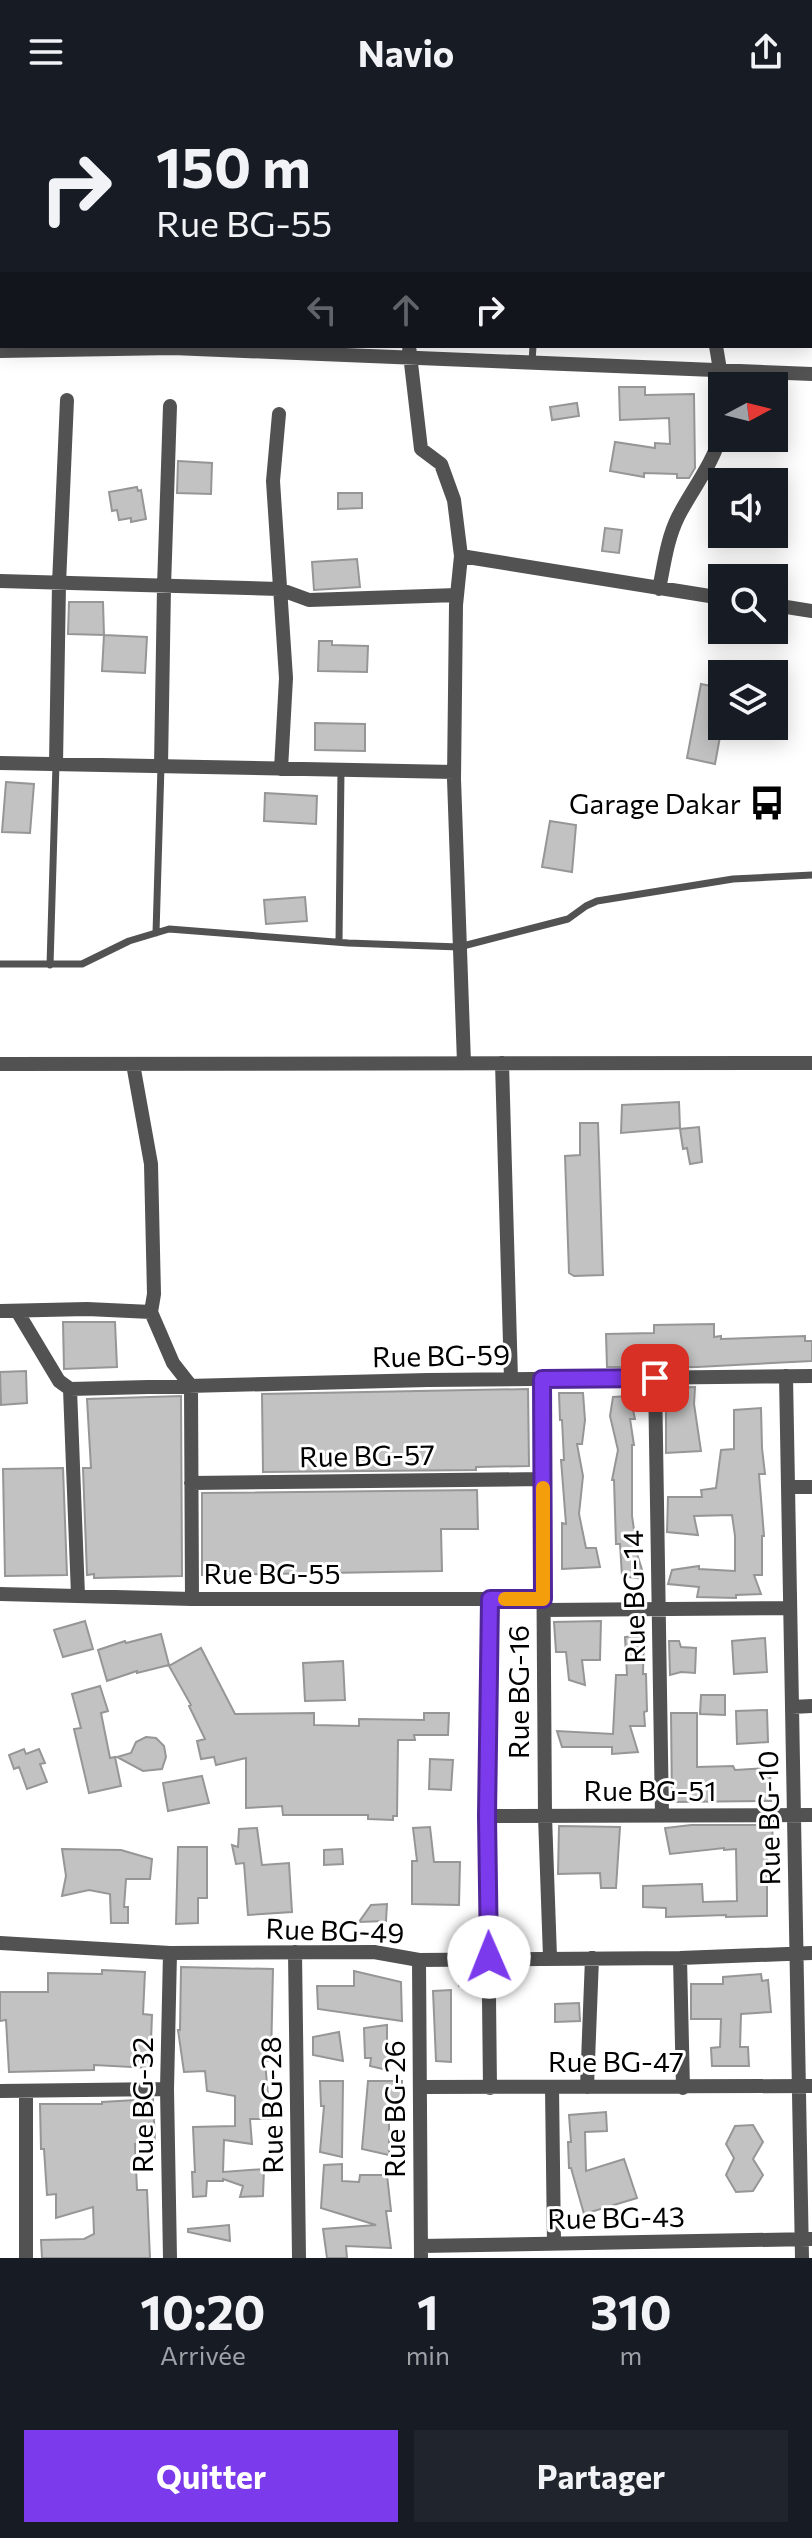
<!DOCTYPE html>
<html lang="fr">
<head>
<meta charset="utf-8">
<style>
  :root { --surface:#171b24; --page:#20242c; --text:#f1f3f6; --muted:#9ea1a6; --accent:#7c3aed }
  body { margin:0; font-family:Commissioner,sans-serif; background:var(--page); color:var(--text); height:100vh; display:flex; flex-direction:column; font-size:30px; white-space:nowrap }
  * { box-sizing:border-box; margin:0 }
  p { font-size:26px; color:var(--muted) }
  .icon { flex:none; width:44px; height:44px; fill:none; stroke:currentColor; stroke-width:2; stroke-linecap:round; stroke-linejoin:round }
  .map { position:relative; height:2154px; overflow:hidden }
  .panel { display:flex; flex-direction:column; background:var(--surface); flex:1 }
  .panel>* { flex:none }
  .hud { position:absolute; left:0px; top:0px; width:812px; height:244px; box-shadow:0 4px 20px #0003; background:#171b24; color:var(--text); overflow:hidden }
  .needle { width:52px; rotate:83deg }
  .controls { position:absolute; left:708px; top:268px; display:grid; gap:16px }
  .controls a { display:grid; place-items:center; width:80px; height:80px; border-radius:0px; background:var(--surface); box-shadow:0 4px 20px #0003; font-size:40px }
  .pin { position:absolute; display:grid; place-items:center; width:68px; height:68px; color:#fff; margin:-34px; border-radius:16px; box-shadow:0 4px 12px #0006 }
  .me { position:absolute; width:88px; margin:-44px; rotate:359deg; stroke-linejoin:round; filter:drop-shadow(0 0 6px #0008) }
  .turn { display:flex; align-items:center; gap:28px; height:168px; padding:0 24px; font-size:36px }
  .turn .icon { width:104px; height:104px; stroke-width:2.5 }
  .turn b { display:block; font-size:56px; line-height:68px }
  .lanes { display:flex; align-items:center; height:76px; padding:0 24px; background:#0003; justify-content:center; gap:40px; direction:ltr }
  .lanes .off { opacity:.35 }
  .eta { display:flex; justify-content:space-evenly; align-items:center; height:136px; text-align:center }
  .eta b { font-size:48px; font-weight:700; line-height:56px }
  .action { display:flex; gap:16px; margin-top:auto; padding:16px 24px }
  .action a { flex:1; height:92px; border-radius:0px; background:var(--accent); color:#fff; font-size:32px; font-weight:700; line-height:92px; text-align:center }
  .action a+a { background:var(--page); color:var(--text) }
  header { display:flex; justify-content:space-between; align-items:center; height:104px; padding:0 24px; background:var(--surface); font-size:36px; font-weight:700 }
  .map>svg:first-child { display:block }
  .building { fill:#c2c2c2; stroke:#969696; stroke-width:2 }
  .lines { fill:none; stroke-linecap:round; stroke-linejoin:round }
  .lane { stroke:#525252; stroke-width:7 }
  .street { stroke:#525252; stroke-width:14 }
  .route-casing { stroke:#51269a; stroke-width:20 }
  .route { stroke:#7c3aed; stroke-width:14 }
  .slow { stroke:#f59e0b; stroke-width:14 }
  .labels { text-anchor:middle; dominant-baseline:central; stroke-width:6; stroke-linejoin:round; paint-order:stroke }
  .poi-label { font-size:28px; fill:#000; stroke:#fff; text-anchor:end }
  .street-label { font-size:28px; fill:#000; stroke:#fff }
</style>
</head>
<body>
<header><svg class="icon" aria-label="menu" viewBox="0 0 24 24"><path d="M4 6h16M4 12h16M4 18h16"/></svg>Navio<svg class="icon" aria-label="share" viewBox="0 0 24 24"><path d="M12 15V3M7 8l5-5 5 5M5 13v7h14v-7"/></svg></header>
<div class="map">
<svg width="812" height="2154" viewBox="0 0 812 2154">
  <rect width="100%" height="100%" fill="#fff"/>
  <!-- building -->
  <path class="building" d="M619,283H645V291L694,290L695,364L689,374H677V370L644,369V373L610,367L615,338L655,344V339L670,340L669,314L620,316Z
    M577,299L579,312L552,316L550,303Z
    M178,357L212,359L211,390L177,389Z
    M137,383L138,387L141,386L146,415L131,418V414L119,416L117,406L112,407L109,388Z
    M338,389H362V404L338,405Z
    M605,424L622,426L619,449L602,447Z
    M357,455L360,483L314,486L312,458Z
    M69,498H103L104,531L68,530Z
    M104,531L147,533L145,569L102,567Z
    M319,537H332V541L368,542L367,568L318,567Z
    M701,580L722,584V622L715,660L687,654Z
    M315,619L365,620V647L315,646Z
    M6,678L34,680L30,729L2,728Z
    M265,689L317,692L316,720L264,717Z
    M550,717L576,721L572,768L542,763Z
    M305,793L307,817L266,820L264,796Z
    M679,998L680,1024L621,1029L622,1001Z
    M580,1019H598L603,1171L574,1172L569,1169L565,1052L580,1051Z
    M699,1023L702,1058L690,1060L687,1044L683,1045L680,1025Z
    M63,1218H115L117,1263L64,1265Z
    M714,1220V1233L721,1232V1235L805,1232V1237H812V1257L697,1263H607L606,1230L654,1229V1221Z
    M26,1267L27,1299L1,1301L0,1268Z
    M695,1283L694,1300L701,1347L666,1349V1284Z
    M528,1285L529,1362L476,1363V1366L263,1368L262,1290Z
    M559,1289H583L585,1316L582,1340H577L583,1372L579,1410L586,1444H596L600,1463L562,1465V1419L566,1420L561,1356H564L562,1316H560Z
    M181,1292L182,1472L94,1474V1470L87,1471L83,1364H91L87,1295Z
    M630,1292L635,1315H630L634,1341H632V1412L638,1453L645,1475L622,1472L620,1440H616L614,1376H612L618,1346L610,1312L613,1293Z
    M761,1304L762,1344L765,1370H759L764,1432H762V1471H754L761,1490L736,1491V1494L697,1493L699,1483L668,1480L672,1466L699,1462V1465L735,1467V1432L732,1411L694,1412L698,1431L667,1428L668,1393H702L701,1386L716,1384L721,1346L734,1345V1306Z
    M63,1364L67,1471L5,1472L3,1365Z
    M477,1386L478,1425H441L442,1467L202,1471V1389Z
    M85,1517L93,1545L63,1553L54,1526Z
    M601,1517L600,1556H582L585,1581L569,1576L566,1548H556L554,1518Z
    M161,1530L169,1561L137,1569V1567L107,1577L98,1546L125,1537L126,1539Z
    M644,1530L643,1570H646L647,1607L644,1608L645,1622H630L638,1648L612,1650V1643H562L557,1627L613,1630L616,1571H627L625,1533Z
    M765,1534L767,1568L734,1570L732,1537Z
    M669,1537H679L681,1543L696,1544L695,1569L681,1568L670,1571Z
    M201,1544L235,1610L314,1609V1621L359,1622V1615L424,1616V1609H449L448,1631H414L415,1636H398L397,1712H393V1716L368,1715V1711H283L282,1702L246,1704V1654L216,1661L214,1653L201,1655L197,1637L205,1635L189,1602L191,1601L169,1562Z
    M343,1557L345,1596L305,1597L303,1559Z
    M100,1582L108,1607L101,1609L110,1654L115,1653L121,1682L89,1689L74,1625L81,1624L72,1590Z
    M701,1591H725V1611L700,1610Z
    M767,1606L768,1638L737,1640L736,1607Z
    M671,1609H697V1663L733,1662L735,1666L770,1664L771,1697L672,1698Z
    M146,1633L156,1634L164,1642L166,1653L162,1665L143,1667L117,1653L131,1649L136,1638Z
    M24,1645L26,1650L39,1645L45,1659L40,1660L47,1678L27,1685L19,1663L14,1665L9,1651Z
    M430,1655L453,1656L451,1686L429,1685Z
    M202,1672L209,1699L168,1707L163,1679Z
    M691,1721H772L773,1739L767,1746V1812L726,1813V1811L666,1813V1804L643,1803V1782L702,1780L703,1798L737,1797L736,1745L724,1746V1744L670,1750L665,1724Z
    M559,1722L620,1723L616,1784H601L600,1769L558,1770Z
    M430,1723L434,1758H460L459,1801L412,1800V1757H417L413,1724Z
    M257,1724L262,1761L289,1759L292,1808L248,1811L244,1759L236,1760L232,1741L238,1743L239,1725Z
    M178,1743H207V1794H198V1819L176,1820Z
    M62,1745L121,1746L152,1755L150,1775H126L124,1803H128V1819H111L110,1790L89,1786L62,1792L66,1772Z
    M342,1745L343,1760L324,1761V1746Z
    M387,1800L386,1817L359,1818L371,1801Z
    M181,1863L273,1865L271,1956L265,1957L270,2015H250L252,2040L224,2036L223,2068L264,2065L263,2092L240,2093L243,2082L223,2075V2077H207L206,2092L193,2093L192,2068H195L193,2023L235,2022V1992L207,1987L205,1967L184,1968L178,1926H180Z
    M102,1866L145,1868L143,1910L152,1911L150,1964L94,1961V1966L9,1968L6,1916L0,1917V1888H48V1869L102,1870Z
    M479,1866V1881L459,1882L458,1868Z
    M354,1867L401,1878L402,1917L318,1905L317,1882H354Z
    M761,1870L762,1877L768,1876L771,1908L741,1910L740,1943H748L749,1962H712L711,1944L720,1943L721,1915H691V1880H723V1873Z
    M451,1886V1958L436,1957L433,1887Z
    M579,1899L580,1917L555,1918V1900Z
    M387,1921V1966L370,1962L371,1954H365L364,1924Z
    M339,1928L343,1957L313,1951V1933Z
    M320,1977H343L342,2053L320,2048L324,2002H321Z
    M368,1977H402L401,2001H390L389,2005V2051L362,2045Z
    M153,1995L155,2038L135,2040L137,2086H147L150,2154H42L41,2136L84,2135L94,2130L93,2103L56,2114V2090L47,2091L44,2045H41L40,2000H102V1998Z
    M606,2008L607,2027L585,2028L586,2067L624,2055L637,2094L584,2110L571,2064H569L568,2038H571L569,2011Z
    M753,2021L763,2038L753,2055L763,2071L753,2087L736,2088L726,2071L734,2054L726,2040L735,2022Z
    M342,2060V2077L359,2078L360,2071H387L391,2107H386L391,2144L346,2142L347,2154H327L323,2125L376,2121L321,2104L324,2061Z
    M229,2121L230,2137L188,2128V2125Z"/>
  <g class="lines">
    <!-- lane -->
    <path class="lane" d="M532,258L533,242
      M156,829L161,662
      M339,838L341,666
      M0,860H82L129,837L169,825L348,839L459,843L568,815L586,802L597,797L733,775L812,771
      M50,861L56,660"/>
    <!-- street -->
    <path class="street" d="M262,0L265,2
      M709,0V2
      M0,144L2,145
      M409,242L421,345L441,360L454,396L461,452L456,501L454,675L464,959
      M0,247L173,244L812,270
      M279,310L273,377L286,574L281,665
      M461,452L722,494
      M0,477L279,485L309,496L457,491
      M659,485C664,461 667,435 678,413C691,387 715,357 721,329C726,302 721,269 716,242
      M774,501L812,507
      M0,659L454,668
      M56,660L59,480L67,296
      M161,662L164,483L170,302
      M502,959L511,1275
      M0,960L812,959
      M133,960L151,1060L154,1190L151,1208L173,1259L191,1282L192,1495
      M0,1207L87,1205L151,1208
      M17,1207L59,1277L70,1285
      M786,1272L802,2154
      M655,1274L662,1712
      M542,1275L545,1712L550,1853
      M70,1285L428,1276L812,1272
      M70,1285L78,1491
      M191,1379L543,1375
      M788,1383H812
      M0,1490L192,1495H543
      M544,1506L790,1504
      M792,1603L812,1602
      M487,1712L812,1711
      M0,1839L170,1849L374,1848L419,1856L680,1854L812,1849
      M295,1848L299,2154
      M170,1849L167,1985L170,2154
      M680,1854L683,1984
      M419,1856L421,2154
      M420,1983L812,1982
      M552,1983L554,2140
      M587,1983L592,1854
      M490,1984L487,1712L490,1495
      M0,1987L167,1985
      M26,1987V2154
      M421,2142L812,2135"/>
  </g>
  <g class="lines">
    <!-- route casing -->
    <g class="route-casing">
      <path id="route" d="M489,1853L487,1712L490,1495H543L542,1275L655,1274"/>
    </g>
    <!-- route -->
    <use href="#route" class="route"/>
    <!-- slow -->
    <path class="slow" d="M505,1495H543V1384"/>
  </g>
  <!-- icons -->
  <defs>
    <g id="bus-bare" transform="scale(2.76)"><path d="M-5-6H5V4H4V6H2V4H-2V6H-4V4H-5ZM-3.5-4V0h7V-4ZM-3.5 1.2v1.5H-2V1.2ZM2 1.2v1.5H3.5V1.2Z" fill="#000" stroke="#fff" stroke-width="2.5" paint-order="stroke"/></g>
  </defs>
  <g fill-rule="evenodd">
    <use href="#bus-bare" x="767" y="699"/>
  </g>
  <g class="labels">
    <!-- poi labels -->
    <g class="poi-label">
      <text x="741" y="699">Garage Dakar</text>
    </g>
    <!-- street labels -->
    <g class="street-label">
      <text transform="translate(441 1251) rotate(-1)">Rue BG-59</text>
      <text transform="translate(367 1351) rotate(-1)">Rue BG-57</text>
      <text x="272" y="1469">Rue BG-55</text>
      <text transform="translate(633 1493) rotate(-91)">Rue BG-14</text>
      <text transform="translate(518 1588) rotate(-90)">Rue BG-16</text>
      <text x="650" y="1686">Rue BG-51</text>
      <text transform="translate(768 1714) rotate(-91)">Rue BG-10</text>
      <text transform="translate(335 1826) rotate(2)">Rue BG-49</text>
      <text x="616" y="1957">Rue BG-47</text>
      <text transform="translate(142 2001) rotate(-90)">Rue BG-32</text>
      <text transform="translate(271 2001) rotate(-91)">Rue BG-28</text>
      <text transform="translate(394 2005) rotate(-90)">Rue BG-26</text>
      <text transform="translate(616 2113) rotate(-1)">Rue BG-43</text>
    </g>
  </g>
</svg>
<div class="controls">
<a><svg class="needle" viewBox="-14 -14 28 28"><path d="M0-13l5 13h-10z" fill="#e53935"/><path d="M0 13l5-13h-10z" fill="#9ea1a6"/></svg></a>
<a><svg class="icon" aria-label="sound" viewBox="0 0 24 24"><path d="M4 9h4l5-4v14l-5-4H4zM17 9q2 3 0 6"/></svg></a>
<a><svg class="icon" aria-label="search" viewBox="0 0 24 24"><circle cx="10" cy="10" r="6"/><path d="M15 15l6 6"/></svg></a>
<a><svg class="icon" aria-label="layers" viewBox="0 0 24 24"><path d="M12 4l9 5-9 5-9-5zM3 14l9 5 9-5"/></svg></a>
</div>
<div class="pin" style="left:655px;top:1274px;background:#d93025"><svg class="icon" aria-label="arrive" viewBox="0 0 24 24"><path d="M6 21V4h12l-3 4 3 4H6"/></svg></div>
<svg class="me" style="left:489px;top:1853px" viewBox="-20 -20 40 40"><circle r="19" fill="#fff"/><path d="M0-13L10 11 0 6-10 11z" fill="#7c3aed"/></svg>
<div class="hud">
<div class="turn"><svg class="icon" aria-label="right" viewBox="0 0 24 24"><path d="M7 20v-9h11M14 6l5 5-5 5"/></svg><div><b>150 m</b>Rue BG-55</div></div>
<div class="lanes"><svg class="icon off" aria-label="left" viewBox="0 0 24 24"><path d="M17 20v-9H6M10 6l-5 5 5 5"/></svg><svg class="icon off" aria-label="ahead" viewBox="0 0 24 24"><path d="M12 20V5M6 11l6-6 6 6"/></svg><svg class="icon" aria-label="right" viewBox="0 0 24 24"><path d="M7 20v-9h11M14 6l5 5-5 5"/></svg></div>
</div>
</div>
<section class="panel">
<div class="eta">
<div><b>10:20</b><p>Arrivée</p></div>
<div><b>1</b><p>min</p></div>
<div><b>310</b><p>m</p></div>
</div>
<div class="action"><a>Quitter</a><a>Partager</a></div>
</section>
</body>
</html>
